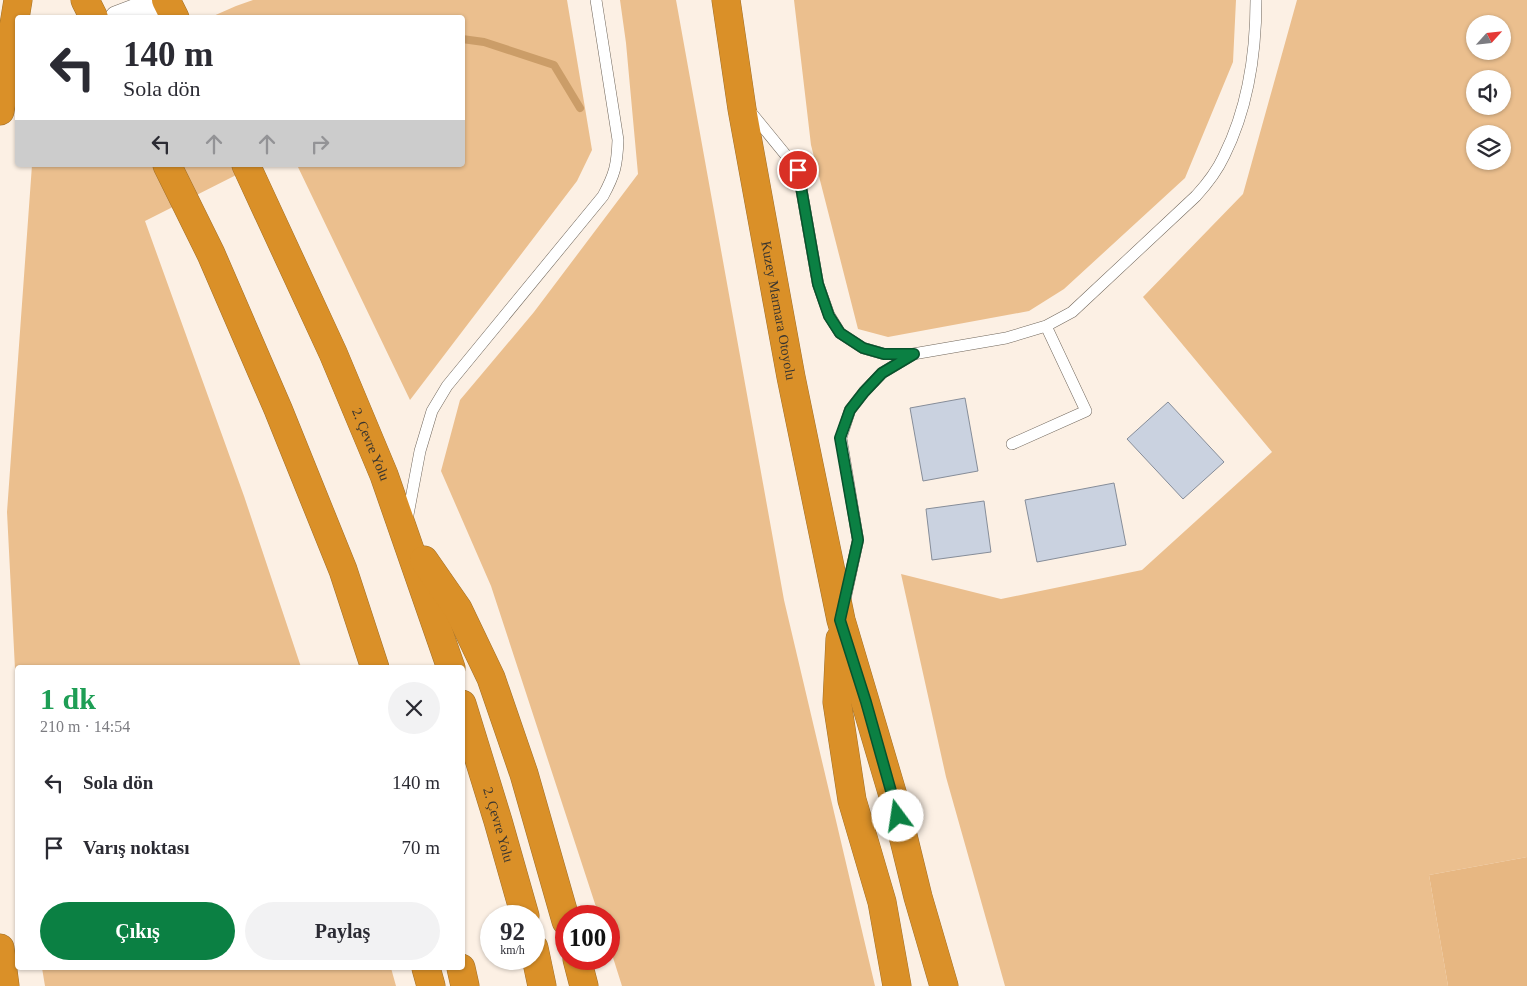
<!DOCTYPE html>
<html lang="tr">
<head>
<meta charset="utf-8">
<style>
  :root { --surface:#fff; --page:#f2f2f3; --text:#2b2b33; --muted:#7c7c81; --accent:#0b8043 }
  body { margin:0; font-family:"Times New Roman",serif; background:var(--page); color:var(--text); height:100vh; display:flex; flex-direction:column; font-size:19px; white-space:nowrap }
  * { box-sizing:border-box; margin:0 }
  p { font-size:16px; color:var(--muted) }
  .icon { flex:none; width:28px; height:28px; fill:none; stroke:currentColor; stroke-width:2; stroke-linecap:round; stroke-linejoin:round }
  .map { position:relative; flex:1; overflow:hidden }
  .sheet { position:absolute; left:15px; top:665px; width:450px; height:305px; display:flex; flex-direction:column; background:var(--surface); border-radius:5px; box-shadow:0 1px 4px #0004 }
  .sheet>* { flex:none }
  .guide { position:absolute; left:15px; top:15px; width:450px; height:152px; border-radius:5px; box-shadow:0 1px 4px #0004; background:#fff; color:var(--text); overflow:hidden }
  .needle { width:32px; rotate:63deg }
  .buttons { position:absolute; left:1466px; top:15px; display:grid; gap:10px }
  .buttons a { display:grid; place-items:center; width:45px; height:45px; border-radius:50%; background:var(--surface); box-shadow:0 1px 4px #0004; font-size:25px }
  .speed { position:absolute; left:480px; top:905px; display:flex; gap:10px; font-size:25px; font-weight:700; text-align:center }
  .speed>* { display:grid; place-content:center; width:65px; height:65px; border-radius:50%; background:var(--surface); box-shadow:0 1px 4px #0004; line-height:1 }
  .speed small { font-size:12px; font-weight:400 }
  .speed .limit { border:8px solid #d22; background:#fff; color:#111 }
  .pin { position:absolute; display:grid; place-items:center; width:42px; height:42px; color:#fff; margin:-21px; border:2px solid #fff; border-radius:50%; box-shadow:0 1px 5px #0007 }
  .me { position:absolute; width:55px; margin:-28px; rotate:346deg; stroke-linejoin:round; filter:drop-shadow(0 0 4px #0008) }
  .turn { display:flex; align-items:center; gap:18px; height:105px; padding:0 25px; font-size:22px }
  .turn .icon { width:65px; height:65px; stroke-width:2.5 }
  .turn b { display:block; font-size:35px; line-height:42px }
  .lanes { display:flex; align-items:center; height:48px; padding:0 25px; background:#0003; justify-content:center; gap:25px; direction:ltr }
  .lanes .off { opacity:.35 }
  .round { display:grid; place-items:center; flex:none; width:52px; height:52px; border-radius:26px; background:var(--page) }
  .head { display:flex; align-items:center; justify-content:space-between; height:85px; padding:0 25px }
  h1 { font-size:30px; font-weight:800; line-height:38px; color:#1e9e55 }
  .primary-button { display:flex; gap:10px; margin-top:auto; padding:10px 25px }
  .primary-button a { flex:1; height:58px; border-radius:30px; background:var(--accent); color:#fff; font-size:20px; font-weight:800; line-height:58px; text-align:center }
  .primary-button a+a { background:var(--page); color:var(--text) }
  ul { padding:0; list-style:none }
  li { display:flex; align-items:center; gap:15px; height:65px; padding:0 25px }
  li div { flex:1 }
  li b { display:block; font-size:19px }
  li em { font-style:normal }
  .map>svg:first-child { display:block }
  .green { fill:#ebbf8e; fill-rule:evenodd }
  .forest { fill:#e7b782 }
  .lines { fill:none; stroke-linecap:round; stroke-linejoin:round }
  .stream { stroke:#cb9d68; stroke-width:8 }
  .building { fill:#cad2e0; stroke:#868d99 }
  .service-casing { stroke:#71675c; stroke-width:12 }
  .minor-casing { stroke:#71675c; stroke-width:25 }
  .motorway-casing { stroke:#a1702a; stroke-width:29 }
  .service { stroke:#fff; stroke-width:11 }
  .minor { stroke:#fff; stroke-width:24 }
  .motorway { stroke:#da9028; stroke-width:28 }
  .route-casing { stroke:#07532c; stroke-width:12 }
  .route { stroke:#0b8043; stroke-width:9 }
  .labels { text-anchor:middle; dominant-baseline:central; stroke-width:5; stroke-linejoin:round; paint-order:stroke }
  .street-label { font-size:14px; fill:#38342f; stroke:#fff }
</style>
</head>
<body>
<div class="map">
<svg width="1527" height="986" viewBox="0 0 1527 986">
  <rect width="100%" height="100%" fill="#fcf0e4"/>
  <!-- green -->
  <path class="green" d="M253,0H567L592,150L577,181L410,400L297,165H462V18L211,17L236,6Z
    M620,0H676L784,600L875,986H622L609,945V916H599L491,586L441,471L460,400L534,312L638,174L626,43Z
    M794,0H1236L1233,62L1185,178L1064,289L1029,311L888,337L858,329L811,145Z
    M1297,0H1527V857L1429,875L1448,986H1005L946,777L901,574L1001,599L1142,570L1272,452L1143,297L1243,194ZM1475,24H1502V51H1475ZM1475,79H1502V106H1475ZM1475,134H1502V161H1475Z
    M32,165H256L145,221L244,496L301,667L18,668V728L7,512Z
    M42,968H391L396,986H45Z"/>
  <!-- forest -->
  <path class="forest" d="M1527,857V986H1448L1429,875Z"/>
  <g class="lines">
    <!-- stream -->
    <path class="stream" d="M462,39L484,42L554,65L580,108"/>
  </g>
  <!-- building -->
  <path class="building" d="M965,398L978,471L923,481L910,408Z
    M1168,402L1224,462L1183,499L1127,439Z
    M1114,483L1126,545L1037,562L1025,500Z
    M984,501L991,552L932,560L926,509Z"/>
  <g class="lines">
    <!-- service casing -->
    <g class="service-casing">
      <path id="service" d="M749,110L798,170L818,284L829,315L840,333L863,348L884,354H913L1006,338L1046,326L1072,312L1196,196C1207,184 1217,171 1224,156C1248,108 1256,52 1256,0
        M1012,444L1086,411L1046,326
        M407,520L420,451L432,411L447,386L603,196C615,174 617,165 618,140L596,0
        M845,600L858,540L841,438L850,410L864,392L882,373L912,355"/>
    </g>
    <!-- minor casing -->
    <g class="minor-casing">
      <path id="minor" d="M117,18L164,0"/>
    </g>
    <!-- motorway casing -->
    <g class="motorway-casing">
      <g id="motorway">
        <path d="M85,0L94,18"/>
        <path d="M166,0L175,18"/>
        <path id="s1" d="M726,0L742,109L791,377L841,620L894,799L918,897L944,986"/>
        <path d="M0,111L18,0"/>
        <path d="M167,165L211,254L278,409L343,570L375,668"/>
        <path id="s2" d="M246,165L333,353L384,475L451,668"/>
        <path d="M424,560L458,609L491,678L524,774L566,921"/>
        <path d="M840,639L837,702L852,800L882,902L897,986"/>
        <path id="s3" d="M462,704L498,821L525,916"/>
        <path d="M0,948L5,986"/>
        <path d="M534,948L542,986"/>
        <path d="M577,959L584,986"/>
        <path d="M426,968L431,986"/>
        <path d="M461,968L465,986"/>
      </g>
    </g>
    <!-- service -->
    <use href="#service" class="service"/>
    <!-- minor -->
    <use href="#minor" class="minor"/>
    <!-- motorway -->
    <use href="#motorway" class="motorway"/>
  </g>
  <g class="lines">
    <!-- route casing -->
    <g class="route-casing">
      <path id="route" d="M798,170L818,284L829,316L840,333L863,348L884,354H914L882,373L864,392L850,410L840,438L858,540L840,620L866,702L898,816"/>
    </g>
    <!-- route -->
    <use href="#route" class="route"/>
  </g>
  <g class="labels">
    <!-- street labels -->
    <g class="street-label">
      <text stroke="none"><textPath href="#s1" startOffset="315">Kuzey Marmara Otoyolu</textPath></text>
      <text stroke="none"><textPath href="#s2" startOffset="306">2. Çevre Yolu</textPath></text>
      <text stroke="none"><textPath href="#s3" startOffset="126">2. Çevre Yolu</textPath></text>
    </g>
  </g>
</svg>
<div class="buttons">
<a><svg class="needle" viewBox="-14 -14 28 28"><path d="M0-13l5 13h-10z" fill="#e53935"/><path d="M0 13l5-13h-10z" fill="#7c7c81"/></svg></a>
<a><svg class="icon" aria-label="sound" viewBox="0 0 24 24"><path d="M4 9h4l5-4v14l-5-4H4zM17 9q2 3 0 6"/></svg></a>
<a><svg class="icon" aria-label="layers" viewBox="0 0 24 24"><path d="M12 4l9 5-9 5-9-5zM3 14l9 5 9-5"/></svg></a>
</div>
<div class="speed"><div>92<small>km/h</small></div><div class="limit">100</div></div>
<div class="pin" style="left:798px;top:170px;background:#d93025"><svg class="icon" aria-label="arrive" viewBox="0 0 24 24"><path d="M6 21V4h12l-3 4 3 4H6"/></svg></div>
<svg class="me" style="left:898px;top:816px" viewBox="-20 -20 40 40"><circle r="19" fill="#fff"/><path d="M0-13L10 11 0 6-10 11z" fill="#0b8043"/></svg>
<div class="guide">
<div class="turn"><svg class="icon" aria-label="left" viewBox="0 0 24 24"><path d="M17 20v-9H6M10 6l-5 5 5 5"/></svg><div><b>140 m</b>Sola dön</div></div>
<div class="lanes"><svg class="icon" aria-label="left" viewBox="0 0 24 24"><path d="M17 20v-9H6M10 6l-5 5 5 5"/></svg><svg class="icon off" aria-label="ahead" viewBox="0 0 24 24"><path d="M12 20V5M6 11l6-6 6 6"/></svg><svg class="icon off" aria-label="ahead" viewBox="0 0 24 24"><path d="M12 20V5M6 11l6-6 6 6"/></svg><svg class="icon off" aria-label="right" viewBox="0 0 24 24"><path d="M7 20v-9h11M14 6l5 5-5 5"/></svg></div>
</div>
<section class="sheet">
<div class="head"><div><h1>1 dk</h1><p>210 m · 14:54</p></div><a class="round"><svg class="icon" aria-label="close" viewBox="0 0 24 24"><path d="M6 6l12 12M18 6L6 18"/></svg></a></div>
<ul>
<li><svg class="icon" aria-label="left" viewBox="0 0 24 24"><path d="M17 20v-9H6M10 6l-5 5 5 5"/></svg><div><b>Sola dön</b></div><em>140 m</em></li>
<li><svg class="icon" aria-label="arrive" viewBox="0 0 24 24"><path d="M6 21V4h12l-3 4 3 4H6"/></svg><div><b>Varış noktası</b></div><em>70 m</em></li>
</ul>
<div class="primary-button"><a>Çıkış</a><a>Paylaş</a></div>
</section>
</div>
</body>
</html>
